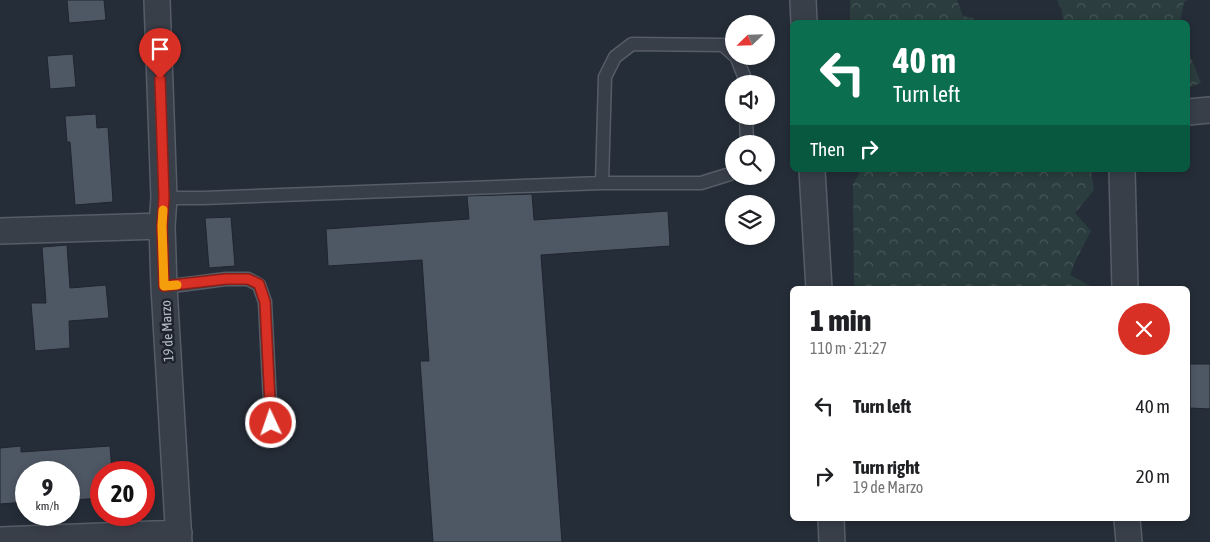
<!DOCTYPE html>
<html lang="en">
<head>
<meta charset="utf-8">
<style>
  :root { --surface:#fff; --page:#f2f2f2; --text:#202124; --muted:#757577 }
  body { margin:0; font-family:"Asap Condensed",sans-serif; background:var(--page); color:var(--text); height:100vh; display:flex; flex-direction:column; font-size:19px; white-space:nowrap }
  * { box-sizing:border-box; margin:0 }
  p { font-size:16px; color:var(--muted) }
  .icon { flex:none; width:28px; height:28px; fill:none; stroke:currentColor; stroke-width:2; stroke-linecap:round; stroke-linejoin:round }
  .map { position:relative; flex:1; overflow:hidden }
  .sheet { position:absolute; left:790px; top:286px; width:400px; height:235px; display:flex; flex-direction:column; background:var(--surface); border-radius:8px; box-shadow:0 2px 8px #0003 }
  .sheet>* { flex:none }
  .guide { position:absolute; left:790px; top:20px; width:400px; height:152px; border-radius:8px; box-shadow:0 2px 8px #0003; background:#0b6e4f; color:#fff; overflow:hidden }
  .needle { width:32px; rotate:247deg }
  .buttons { position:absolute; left:725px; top:15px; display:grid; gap:10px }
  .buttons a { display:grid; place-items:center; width:50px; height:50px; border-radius:50%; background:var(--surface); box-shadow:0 2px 8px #0003; font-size:25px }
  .speed { position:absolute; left:15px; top:461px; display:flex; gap:10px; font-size:25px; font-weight:700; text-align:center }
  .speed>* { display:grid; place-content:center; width:65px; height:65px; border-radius:50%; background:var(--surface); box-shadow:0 2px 8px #0003; line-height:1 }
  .speed small { font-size:12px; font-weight:400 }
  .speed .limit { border:8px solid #d22; background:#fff; color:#111 }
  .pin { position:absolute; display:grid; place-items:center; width:42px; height:42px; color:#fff; margin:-51px -21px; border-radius:50% 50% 50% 0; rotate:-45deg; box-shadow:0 0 5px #0007 }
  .pin .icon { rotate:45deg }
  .me { position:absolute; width:55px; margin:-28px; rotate:357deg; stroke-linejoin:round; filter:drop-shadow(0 0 4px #0008) }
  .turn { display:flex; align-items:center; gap:18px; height:105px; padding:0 20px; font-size:22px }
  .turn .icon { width:65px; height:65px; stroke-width:2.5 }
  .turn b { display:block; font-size:35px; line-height:42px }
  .then { display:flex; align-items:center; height:48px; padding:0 20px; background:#0003; gap:10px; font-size:19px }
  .round { display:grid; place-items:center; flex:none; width:52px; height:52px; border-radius:26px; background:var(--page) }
  .headline { display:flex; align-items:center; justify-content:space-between; height:85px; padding:0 20px }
  h1 { font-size:30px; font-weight:800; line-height:38px }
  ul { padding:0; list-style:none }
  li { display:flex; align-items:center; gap:15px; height:70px; padding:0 20px }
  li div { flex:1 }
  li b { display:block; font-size:19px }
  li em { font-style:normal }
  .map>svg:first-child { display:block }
  .forest { fill:url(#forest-crowns) }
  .building { fill:#4e5764; stroke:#202630 }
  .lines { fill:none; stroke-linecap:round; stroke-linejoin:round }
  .lane-casing { stroke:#575d67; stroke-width:15 }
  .street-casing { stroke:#575d67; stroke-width:28 }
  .lane { stroke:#393f49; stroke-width:12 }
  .street { stroke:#393f49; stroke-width:25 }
  .route-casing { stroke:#8d1f18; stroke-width:12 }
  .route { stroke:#d93025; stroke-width:9 }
  .slow { stroke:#f59e0b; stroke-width:9 }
  .labels { text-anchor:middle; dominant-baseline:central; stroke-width:5; stroke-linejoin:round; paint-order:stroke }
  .street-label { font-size:14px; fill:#b4bac5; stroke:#1e242e }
</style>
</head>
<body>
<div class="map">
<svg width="1210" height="542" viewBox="0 0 1210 542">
  <defs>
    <pattern id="forest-crowns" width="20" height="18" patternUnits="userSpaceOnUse" patternTransform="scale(1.25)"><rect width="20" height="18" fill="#2b3d3e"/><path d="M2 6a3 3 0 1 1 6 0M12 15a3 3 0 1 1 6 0" fill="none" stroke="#475758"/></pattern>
  </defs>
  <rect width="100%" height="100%" fill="#252d38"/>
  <!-- forest -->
  <path class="forest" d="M850,0H957L963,16L973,18L975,22H850Z
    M1057,0H1188L1184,2L1180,22H1062L1063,21L1062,10Z
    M1188,50L1201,83L1188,88Z
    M861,170H1091L1094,190L1075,213L1091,231L1076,260L1070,275L1096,289H854L853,184Z"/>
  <!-- building -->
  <path class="building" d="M67,0H104L106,20L69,23Z
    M73,54L76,87L50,89L47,56Z
    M96,114L97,128L108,127L113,202L75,205L70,142H67L65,116Z
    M532,194L534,220L668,211L670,246L541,255L562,542H433L420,361H429L422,260L328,266L326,229L469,219L467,196Z
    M231,217L235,266L209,268L205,218Z
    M67,245L70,288L106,285L109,318L69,321L70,348L35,351L31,303H46L42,247Z
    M1190,364H1210V409L1190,408Z
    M21,446V452L110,446L112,472H101V498L73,500L71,472H26V502L0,504V448Z"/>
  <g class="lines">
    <!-- lane casing -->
    <g class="lane-casing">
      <path id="lane" d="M736,56L744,76V84
        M746,116L747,144
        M602,183L605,77L615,57L632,44L723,45L734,55
        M164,198H203L602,183H701L730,174L734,170
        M164,287L226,279H248L259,285L265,302L271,423"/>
    </g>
    <!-- street casing -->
    <g class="street-casing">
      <path id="street" d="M157,0L164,198L162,226L164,287L179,542
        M803,0L804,22
        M1188,112L1210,110
        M812,170L819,289
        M1122,170L1125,289
        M0,231L162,226
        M831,519L832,542
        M1127,519L1129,542
        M0,540L179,533"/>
    </g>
    <!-- lane -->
    <use href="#lane" class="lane"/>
    <!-- street -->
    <use href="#street" class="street"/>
  </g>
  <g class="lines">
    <!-- route casing -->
    <g class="route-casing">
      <path id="route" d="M160,79L164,198L162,226L164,286L226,279H248L259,284L265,302L271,423"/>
    </g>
    <!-- route -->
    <use href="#route" class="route"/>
    <!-- slow -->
    <path class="slow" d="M163,210L162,226L164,286L177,285"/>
  </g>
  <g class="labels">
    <!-- street labels -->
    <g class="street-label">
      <text transform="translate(167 331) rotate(-93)">19 de Marzo</text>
    </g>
  </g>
</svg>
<div class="buttons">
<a><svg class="needle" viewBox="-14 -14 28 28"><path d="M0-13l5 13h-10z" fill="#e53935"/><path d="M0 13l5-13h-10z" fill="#757577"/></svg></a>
<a><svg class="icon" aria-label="sound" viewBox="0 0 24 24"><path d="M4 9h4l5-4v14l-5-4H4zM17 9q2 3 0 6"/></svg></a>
<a><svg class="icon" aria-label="search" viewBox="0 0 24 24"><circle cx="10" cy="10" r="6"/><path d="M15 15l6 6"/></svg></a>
<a><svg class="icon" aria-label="layers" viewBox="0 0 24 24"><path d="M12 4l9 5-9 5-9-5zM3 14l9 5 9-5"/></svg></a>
</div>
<div class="speed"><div>9<small>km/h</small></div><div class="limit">20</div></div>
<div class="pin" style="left:160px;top:79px;background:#d93025"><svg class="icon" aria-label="arrive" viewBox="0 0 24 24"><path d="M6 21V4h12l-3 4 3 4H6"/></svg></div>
<svg class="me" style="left:271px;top:423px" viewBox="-20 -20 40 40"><circle r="17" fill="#d93025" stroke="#fff" stroke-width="3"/><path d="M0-11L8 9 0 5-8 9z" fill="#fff"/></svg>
<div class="guide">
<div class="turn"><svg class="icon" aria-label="left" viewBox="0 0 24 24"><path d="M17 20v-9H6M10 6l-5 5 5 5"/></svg><div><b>40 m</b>Turn left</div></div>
<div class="then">Then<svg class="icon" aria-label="right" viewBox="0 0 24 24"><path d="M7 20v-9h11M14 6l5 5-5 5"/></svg></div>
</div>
<section class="sheet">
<div class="headline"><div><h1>1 min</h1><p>110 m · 21:27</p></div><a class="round" style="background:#d93025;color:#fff"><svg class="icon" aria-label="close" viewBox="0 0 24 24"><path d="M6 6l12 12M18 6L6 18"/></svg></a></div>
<ul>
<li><svg class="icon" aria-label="left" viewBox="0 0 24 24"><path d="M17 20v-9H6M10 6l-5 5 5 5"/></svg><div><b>Turn left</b></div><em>40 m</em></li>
<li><svg class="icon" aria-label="right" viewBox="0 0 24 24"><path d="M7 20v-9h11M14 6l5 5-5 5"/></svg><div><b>Turn right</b><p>19 de Marzo</p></div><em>20 m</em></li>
</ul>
</section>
</div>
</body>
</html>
